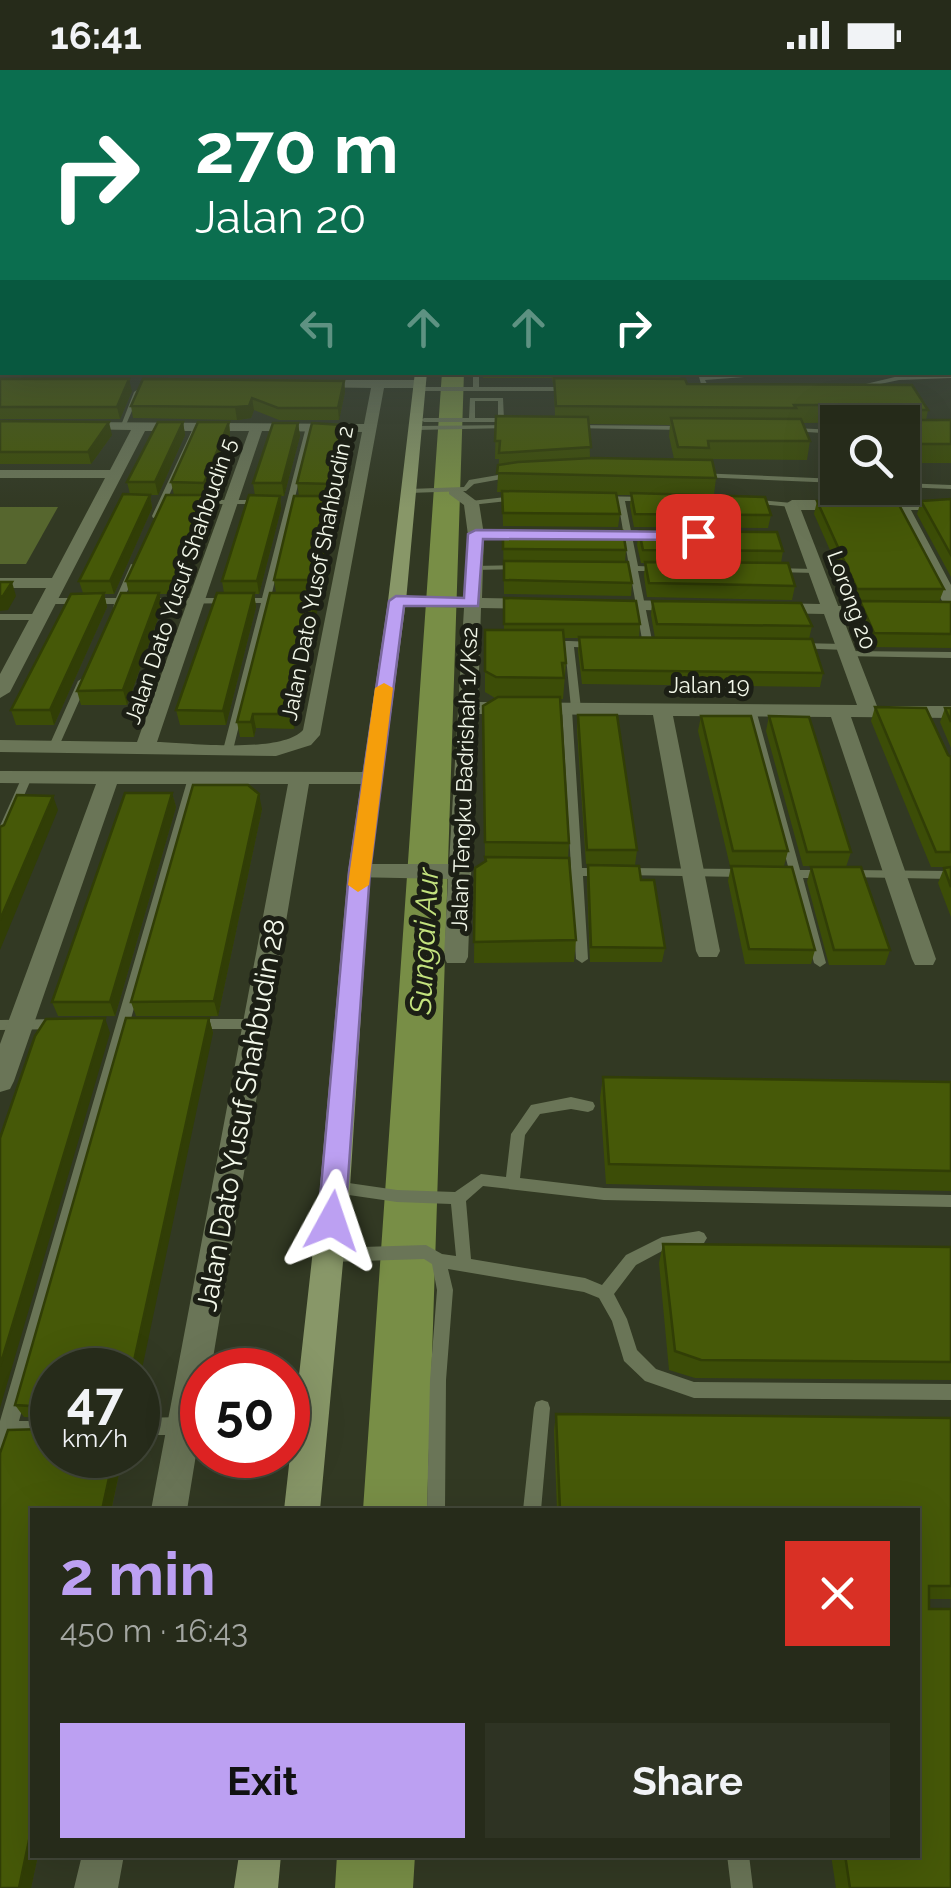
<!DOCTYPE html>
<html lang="en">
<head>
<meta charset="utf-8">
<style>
  :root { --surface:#262b1a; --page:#2e3323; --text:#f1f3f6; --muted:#a4a7a2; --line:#424739; --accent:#bca0f2 }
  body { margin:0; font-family:Raleway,sans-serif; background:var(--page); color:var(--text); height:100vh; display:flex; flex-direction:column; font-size:38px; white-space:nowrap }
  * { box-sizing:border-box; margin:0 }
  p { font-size:32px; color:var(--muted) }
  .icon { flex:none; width:55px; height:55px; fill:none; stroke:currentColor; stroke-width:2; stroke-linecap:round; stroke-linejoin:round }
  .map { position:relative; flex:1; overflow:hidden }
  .drawer { position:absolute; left:30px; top:1438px; width:890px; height:350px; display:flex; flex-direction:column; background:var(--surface); border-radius:0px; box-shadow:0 10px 40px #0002,0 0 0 2px var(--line) }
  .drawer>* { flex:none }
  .hud { position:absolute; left:0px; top:0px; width:952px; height:305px; box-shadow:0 10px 40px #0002,0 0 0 2px var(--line); background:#0b6e4f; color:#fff; overflow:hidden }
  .buttons { position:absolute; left:820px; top:335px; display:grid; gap:20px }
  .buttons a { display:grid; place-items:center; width:100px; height:100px; border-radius:0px; background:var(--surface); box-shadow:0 10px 40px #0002,0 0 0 2px var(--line); font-size:50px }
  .speed { position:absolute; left:30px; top:1278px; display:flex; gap:20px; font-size:50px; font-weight:700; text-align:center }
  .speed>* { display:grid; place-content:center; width:130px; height:130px; border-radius:50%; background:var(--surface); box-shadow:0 10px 40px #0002,0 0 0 2px var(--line); line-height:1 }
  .speed small { font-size:25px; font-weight:400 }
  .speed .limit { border:15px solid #d22; background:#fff; color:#111 }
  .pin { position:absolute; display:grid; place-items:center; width:85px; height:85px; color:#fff; margin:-42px; border-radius:20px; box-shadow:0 5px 15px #0006 }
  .me { position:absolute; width:110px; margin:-55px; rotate:5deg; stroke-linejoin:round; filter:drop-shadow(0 0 8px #0008) }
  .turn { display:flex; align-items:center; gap:35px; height:210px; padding:0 30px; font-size:45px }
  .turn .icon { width:130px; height:130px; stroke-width:2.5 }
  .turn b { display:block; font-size:70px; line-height:85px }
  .lanes { display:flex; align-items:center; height:95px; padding:0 30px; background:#0003; justify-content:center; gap:50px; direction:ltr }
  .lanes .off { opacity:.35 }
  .round { display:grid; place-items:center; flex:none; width:105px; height:105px; border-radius:0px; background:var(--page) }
  .head { display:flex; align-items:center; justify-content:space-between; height:170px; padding:0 30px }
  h1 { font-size:60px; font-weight:700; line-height:75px; color:var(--accent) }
  .cta { display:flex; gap:20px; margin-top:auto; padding:20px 30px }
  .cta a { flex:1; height:115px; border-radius:0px; background:var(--accent); color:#111; font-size:40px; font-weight:700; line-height:115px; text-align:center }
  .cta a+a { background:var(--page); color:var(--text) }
  .status { display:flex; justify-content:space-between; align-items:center; height:70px; padding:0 50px; background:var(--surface); direction:ltr }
  .status svg { height:28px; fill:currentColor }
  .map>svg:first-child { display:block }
  .green { fill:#56662e }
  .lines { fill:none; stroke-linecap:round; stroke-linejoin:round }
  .river { fill:#788e46; fill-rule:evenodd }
  .service { fill:#6a7557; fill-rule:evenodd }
  .minor { fill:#6a7557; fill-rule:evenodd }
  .secondary { fill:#889768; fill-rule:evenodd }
  .wall { fill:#3c4d07; fill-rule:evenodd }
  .shaded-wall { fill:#313e06 }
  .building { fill:#465908; stroke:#313e06; stroke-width:2.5 }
  .route { fill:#bca0f2; stroke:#7a689d; stroke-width:2.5 }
  .slow { fill:#f59e0b }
  .labels { text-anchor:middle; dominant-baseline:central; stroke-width:10; stroke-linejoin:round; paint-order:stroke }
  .far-street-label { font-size:22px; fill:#f2f7e9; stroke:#1c1f15 }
  .street-label { font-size:28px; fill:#f2f7e9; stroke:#1c1f15 }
  .water-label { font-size:30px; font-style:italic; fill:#c4e37e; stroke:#1c1f15 }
</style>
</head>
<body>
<div class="status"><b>16:41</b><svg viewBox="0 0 49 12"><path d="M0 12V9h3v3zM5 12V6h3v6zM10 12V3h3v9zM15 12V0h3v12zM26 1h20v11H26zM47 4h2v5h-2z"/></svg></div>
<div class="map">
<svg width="951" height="1818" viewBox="0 0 951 1818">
  <rect width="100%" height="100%" fill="#323923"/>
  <!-- green -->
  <path class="green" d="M0,437H58L26,494H0Z"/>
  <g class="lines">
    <!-- river -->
    <path class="river" d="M442,302H464L427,1440H363Z
      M337,1785H415L413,1818H335Z"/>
    <!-- service -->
    <path class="service" d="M950,284H951V288H950Z
      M473,302H479V317H567L570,319L567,321H420L417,319L420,317H473Z
      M764,302H808L705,310L707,314L701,323L698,321L701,314L699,307Z
      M951,304V308L899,310L852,320L849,318L899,306Z
      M137,320L140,322L125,357L120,358L134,322Z
      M470,328H503L504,350L501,352H424L421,350L424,348H469ZM475,331H498V348H475Z
      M309,355L312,357L271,527L278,530L269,533L233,680L228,683L224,682L223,680L261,533L144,534L140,531L144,528H262L306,357Z
      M513,355L515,356V358L416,360L413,358L416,356Z
      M573,355L683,356L686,358L683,360L571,358V356Z
      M194,356L199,357L160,446L153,448L152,446Z
      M793,358L838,360V364L791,361L790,360Z
      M510,403H513V407L474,414L466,421L409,423L405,421L409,419L464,417L469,410Z
      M697,403L838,409V413L700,407L696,405Z
      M902,413L951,415V419L902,417Z
      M515,426H518V430L471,435L467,433L471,431Z
      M597,426L645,427L649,429L645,431H625L638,496L659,497L663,499L659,501H638L653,575L651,577L643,575L630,501L614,500L610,498L614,496H629L618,431L600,430H597Z
      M747,429L792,433L796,435L792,437L750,433L746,431Z
      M193,430H261L265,432L261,434H193Z
      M131,494L138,496L124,529L128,531L122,534L119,540H113L114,534H48L44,531L48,528H116Z
      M519,495H522V499L474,500L470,498L474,496Z
      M771,498L816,499L820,501L816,503L774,502L770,500Z
      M831,536H874L878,539L874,542L828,541L827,539Z
      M0,544H40L44,547L40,550H0Z
      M569,571L593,572L598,575L593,578L574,577L581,639L576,642L572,640L582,798H604L610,802L604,806H583L588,889L582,893L576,889L571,806H554L548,802L554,798H571L562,639L567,636L571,638L565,577H548L543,574L548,571Z
      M798,573L845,574L850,577L845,580L795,578L793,576Z
      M847,581L951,582V588L844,586V582Z
      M83,608L88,611L59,676L58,678H50L49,676L78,611Z
      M751,637L756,640L800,800H824L830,804L824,808H803L826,893L820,897L814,893L791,808H779L773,804L779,800H789L746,640Z
      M27,704L32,707L6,768L0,772V756L22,707Z
      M193,705L198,708L19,1351H52V1367L14,1368L6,1393L0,1396V1351L188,708Z
      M624,798L744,799L750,803L744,807L620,805L618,802L620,799Z
      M849,800L951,801V809L845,807L843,804L845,801Z
      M59,949L64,951L65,954L64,957L59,959L0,960V950Z
      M194,949H257L262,951L263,954L262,957L257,959H194L189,957L188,954L189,951Z
      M571,1027L593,1032L595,1036L593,1040L588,1042L571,1039L540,1044L525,1065L520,1108L604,1118L951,1125V1137L604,1130L483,1116L466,1131L471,1189L585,1208L602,1215L626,1185L662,1167L699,1161L704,1163L707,1168L704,1173L664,1180L636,1195L614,1224L627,1249L637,1280L656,1299L694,1312L951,1314V1330L694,1328L645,1311L624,1291L612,1251L599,1228L584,1222L448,1199L453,1220L446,1310L445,1440H427L430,1310L437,1220L432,1194L424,1189L330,1192L325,1190L322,1185L325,1180L330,1178L426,1175L442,1184L456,1186L451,1134L397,1132L335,1123L330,1121L328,1117L330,1113L335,1111L397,1120L455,1122L481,1104L506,1107L511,1064L531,1035Z
      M542,1330L548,1332L550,1338L541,1440H523L534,1338L536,1332Z
      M183,1347L189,1350L192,1356L189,1362L183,1365H138V1348Z
      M727,1785H749L753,1818H731Z"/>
    <!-- minor -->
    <path class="minor" d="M310,310H420L426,314L420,318H384L320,665L311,675L276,686L0,682V670L137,672L249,361H145L10,622L0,628V604L46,518H0V508H52L105,408H0V400H110L131,360L72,359L70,356L77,352L364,354L371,318L305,317V311ZM262,361L362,362L303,660C281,684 191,673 157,672Z
      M449,418H459L479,433L484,465L482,528L536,529L545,534L536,539L481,538L478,632L857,635L824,544L771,543L762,538L771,533L820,534L784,435L792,430H951V440H911L951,515V536L942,531L896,440H801L877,636H951V648L851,647L936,889L933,895H915L912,889L831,647L673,646L720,881L717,887H699L696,881L653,645L477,644L468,887L465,893H447L444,887L448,809L351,807L348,802L351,797L359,794H449L464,538L397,536L388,531L397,526L464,527L468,465L464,435L449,424Z
      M589,460L669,461L677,466L669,471L583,468V462Z
      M606,530L686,531L695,536L686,541L600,539V531Z
      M0,701L371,702L381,708L371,714H309L211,1300H202V1348L187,1440H151L288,714H117L14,1011L10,1019L0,1022V974L96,714L0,713Z
      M82,1785H124L118,1818H74Z"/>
    <!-- secondary -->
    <path class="secondary" d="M415,302H427L406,531L370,802L350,1117L320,1440H284L320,1117L348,802L388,531Z
      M239,1785H281L278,1818H234Z"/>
  </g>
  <!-- wall -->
  <path class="wall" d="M2,227V302H349L348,307L0,306V229Z
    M483,302H681L680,309L687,314L928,340L926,350H951V393H902V352L802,353L810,371L807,390L708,389L716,408L714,425L771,445L768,458L634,457L630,436L631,425H616L620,444L618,457L503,456L502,422H497L499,389H495L496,346H555L554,314H553L552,308H483ZM589,354L670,355L669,366L674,389L590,388Z
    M0,309L132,321L120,349H0Z
    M344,311L345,322L339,350H279L254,340L251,348L237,350L133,348L131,336Z
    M0,351L112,365L91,394H0Z
    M183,352L185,365L158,425H150L152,438L114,524H104L107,537L54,655H16L11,640L83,523L79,511L130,424L127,412Z
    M229,352L230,365L207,425H212L214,438L180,524H159L162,537L127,635H81L77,621L129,523L126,511L174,425L171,412Z
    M298,353L300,366L284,426H280L281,439L259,524H254L256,537L226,655H180L176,640L224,523L222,511L255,426L253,413Z
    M342,355L343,367L332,426L336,439L320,524H317L318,537L294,659L256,658L254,667H240L237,652L276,523L274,510L299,426L297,413Z
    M951,429V507L917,444L921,431Z
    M817,431L944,519L939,532H951V578L870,577L857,545L860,532H853L814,444Z
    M503,461L626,480L625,492L632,513L631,526L504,524Z
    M639,461L783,481L781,493L795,516L792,530L647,527L644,506L645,493H641L637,475Z
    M504,528L640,554L639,567L655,568L651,545L652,531L812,556L809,569L823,603L820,617L582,614L578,581L579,568H564L566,593L563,629H560L569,773L568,788L576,870L574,892L474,893L475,798L485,791L483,636L495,628L485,622V560H504Z
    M875,637L951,687V797H931L871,651Z
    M945,638H951V678L940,652Z
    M578,645L637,780L635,795L586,794L577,660Z
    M701,646L788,781L784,796H730L698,661Z
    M769,646L851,782L846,797L803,796L766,661Z
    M172,723L176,737L115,946H58L52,932Z
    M262,739L218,946H136L131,932Z
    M588,795L641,810L665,878L662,892H590L587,810Z
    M731,796L815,880L811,894H745L728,811Z
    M811,797L890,880L885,895H829L807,812Z
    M951,797V847L938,813L944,798Z
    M209,948L213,963L52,1385H123L31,1818H0L44,1359L48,1355L47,1348L24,1347L15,1335Z
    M603,1007L951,1012V1121L606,1114L600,1028Z
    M663,1174L951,1177V1310L695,1308L669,1300L659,1193Z
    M556,1344L951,1348V1529H929L951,1818H836L831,1785H918V1440H557L554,1361Z"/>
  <!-- shaded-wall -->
  <path class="shaded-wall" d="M2,210V224L0,227V213Z
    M129,309L132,321L120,349L117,337Z
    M344,311L345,322L339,350L338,338Z
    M252,328L254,340L251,348L237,350L235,337Z
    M109,352L112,365L91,394L88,382Z
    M183,352L185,365L158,425L155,412Z
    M229,352L230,365L207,426L204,413Z
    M298,353L300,366L284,426L282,413Z
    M342,355L343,367L332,427L331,414Z
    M150,425L152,438L114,524L110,511Z
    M212,425L214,438L180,524L177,511Z
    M280,426L281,439L259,524L257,511Z
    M335,426L336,439L320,524L318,510Z
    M12,512L16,526L8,540L0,541V527Z
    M104,523L107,537L54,655L50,640Z
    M159,523L162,537L127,635L123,620Z
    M254,523L256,537L226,655L223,641Z
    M317,523L318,537L294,659L292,644Z
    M253,644L256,658L254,667L251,652Z
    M172,723L176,737L115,946L110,932Z
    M259,724L262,739L218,946L214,931Z
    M53,726L58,740L0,880V850Z
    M105,948L110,963L0,1338V1296Z
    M209,948L213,963L138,1318V1300H132Z
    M114,1385H123L111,1440H102Z
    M32,1756V1785H38L31,1818H19Z"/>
  <!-- building -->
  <path class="building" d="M0,184H2V210L0,213Z
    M950,214L951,215V253H950Z
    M2,227V253L0,251V229Z
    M2,254V295H0V262Z
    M554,308L685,309L687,314L912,315L928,340H904V350H951V374H902V352H883L873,335H794L796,338L556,336Z
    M0,309H129L117,337H0Z
    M143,309L344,311L338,338H278L252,328L249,336L235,337L131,336Z
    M496,346L588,347L591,377L499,383L500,371H495Z
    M671,348L801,349L810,371H708L709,378L678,377Z
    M0,351L109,352L88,382H0Z
    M158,352H183L155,412H127Z
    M198,352H229L204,413L171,412Z
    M273,353H298L282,413H253Z
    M312,353L342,355L331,414L297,413Z
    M592,388L712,390L716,408L497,403L498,395L518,392Z
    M502,421L616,423L620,444L503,443Z
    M631,423L765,427L771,445L635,444Z
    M123,424L150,425L110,511H79Z
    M166,425H212L177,511H126Z
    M249,425L280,426L257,511H222Z
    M294,426H335L318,510H274Z
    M951,429V485L921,431Z
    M817,431H897L944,519H857Z
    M503,461H623L626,480L503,479Z
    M639,461L777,462L783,481L643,480Z
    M504,491L628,492L632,513L504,510Z
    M645,492L788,493L795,516L649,513Z
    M0,512H12L3,526L0,527Z
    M104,523L50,640H11L71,524Z
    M121,523H159L123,620L77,621Z
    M217,523H254L223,641L176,640Z
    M270,523H317L292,644H253L251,652H237Z
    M504,528L636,531L640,554H504Z
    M652,531L801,533L812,556L657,554Z
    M860,531L951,532V564L874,563Z
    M485,560H563L566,593H562L564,608L496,607L485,601Z
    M579,567L812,569L823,603L583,600Z
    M498,627H560L569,773L485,772L483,636Z
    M875,637L926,638L948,685L951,687V782H936Z
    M945,638H951V652Z
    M578,645H617L637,780H587Z
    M701,646H751L788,781H733Z
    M769,646L809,647L851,782H807Z
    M193,715H248L259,724L214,931L131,932Z
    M125,723H172L110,932H52Z
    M17,725L53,726L0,850V757L4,755Z
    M485,787L569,788L576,870L474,872L475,798L486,791Z
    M588,795L639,796L641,810H654L665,878L591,877Z
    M731,796L792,797L815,880L749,879Z
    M811,797H861L890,880H834Z
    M951,797V817L944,798Z
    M105,948L0,1296V1068L35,966L46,949Z
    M126,948H209L132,1300H52V1385H114L102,1440H32V1756L19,1818H0V1383L8,1360L44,1359L48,1355L47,1337L15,1335Z
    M603,1007L951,1012V1101L609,1094Z
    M663,1174L951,1177V1292L701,1290L675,1281Z
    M556,1344L951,1348V1516H929V1539H951V1818H850L845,1785H918V1440H560Z"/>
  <!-- sky -->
  <linearGradient id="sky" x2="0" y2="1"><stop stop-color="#1c1f13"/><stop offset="0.42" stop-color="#495450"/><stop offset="1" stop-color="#495450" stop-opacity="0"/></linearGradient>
  <rect width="951" height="438" fill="url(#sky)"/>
  <!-- route -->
  <path class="route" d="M476,460L698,462L706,466L698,470L483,469L478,536H404L370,802L345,1151L341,1159L332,1163L322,1159L318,1151L349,802L389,531L396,526L464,528L468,464Z"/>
  <!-- slow -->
  <path class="slow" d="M384,613L393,618L369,815L358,822L348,815L375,618Z"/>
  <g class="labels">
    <!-- far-street labels -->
    <g class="far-street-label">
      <text transform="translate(317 503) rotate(-79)">Jalan Dato Yusof Shahbudin 2</text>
      <text transform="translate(180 511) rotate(-71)">Jalan Dato Yusuf Shahbudin 5</text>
      <text transform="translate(852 530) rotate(70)">Lorong 20</text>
      <text x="709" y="615">Jalan 19</text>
      <text transform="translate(464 709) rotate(-88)">Jalan Tengku Badrishah 1/Ks2</text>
    </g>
    <!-- street labels -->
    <g class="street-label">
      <text transform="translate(241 1045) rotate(-80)">Jalan Dato Yusuf Shahbudin 28</text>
    </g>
    <!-- water labels -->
    <g class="water-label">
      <text transform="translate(424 871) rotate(-87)">Sungai Aur</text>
    </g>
  </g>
</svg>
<div class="buttons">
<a><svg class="icon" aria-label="search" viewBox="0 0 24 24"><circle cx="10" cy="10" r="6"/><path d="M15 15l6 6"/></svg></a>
</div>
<div class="speed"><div>47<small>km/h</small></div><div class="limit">50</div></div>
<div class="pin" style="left:698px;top:466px;background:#d93025"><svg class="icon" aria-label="arrive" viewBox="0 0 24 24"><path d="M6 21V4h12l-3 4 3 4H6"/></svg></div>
<svg class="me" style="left:332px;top:1151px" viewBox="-20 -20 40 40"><path d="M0-17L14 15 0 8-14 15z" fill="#bca0f2" stroke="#fff" stroke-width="4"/></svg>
<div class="hud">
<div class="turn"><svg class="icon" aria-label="right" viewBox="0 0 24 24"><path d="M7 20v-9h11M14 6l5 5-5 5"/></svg><div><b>270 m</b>Jalan 20</div></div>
<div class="lanes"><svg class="icon off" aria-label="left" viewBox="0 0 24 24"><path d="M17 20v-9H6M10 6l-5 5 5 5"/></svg><svg class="icon off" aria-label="ahead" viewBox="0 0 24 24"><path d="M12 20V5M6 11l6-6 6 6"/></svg><svg class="icon off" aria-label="ahead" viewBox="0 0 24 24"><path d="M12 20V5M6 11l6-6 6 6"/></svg><svg class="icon" aria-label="right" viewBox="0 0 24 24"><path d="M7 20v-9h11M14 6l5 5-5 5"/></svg></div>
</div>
<section class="drawer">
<div class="head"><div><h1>2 min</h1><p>450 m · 16:43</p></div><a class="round" style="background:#d93025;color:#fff"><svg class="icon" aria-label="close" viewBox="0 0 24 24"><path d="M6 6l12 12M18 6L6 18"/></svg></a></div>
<div class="cta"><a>Exit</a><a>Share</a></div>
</section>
</div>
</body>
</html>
